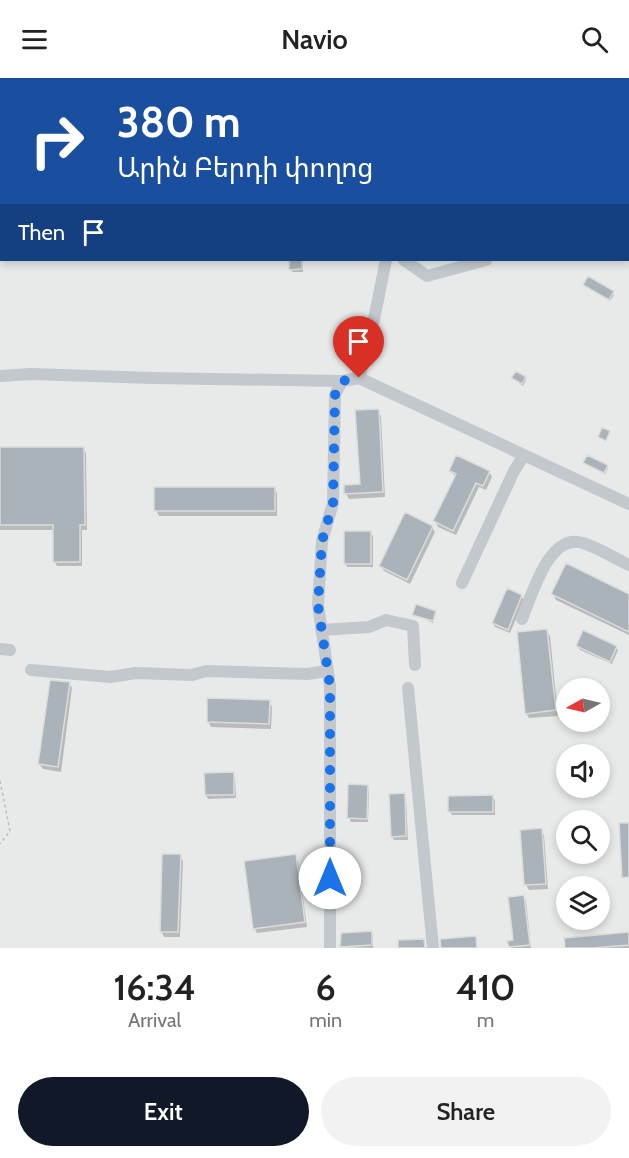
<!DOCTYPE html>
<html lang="en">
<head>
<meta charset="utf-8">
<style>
  :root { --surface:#fff; --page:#f2f2f2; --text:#222; --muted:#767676; --accent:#111827 }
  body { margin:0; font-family:Cabin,"Noto Sans Armenian",sans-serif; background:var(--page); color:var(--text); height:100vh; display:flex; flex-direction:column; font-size:22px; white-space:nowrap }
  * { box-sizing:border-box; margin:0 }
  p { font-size:20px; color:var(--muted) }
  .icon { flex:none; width:33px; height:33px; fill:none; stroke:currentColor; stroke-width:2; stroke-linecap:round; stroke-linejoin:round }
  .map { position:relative; height:870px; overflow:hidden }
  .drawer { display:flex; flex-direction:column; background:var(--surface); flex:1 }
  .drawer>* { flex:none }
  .hud { position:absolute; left:0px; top:0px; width:630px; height:183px; box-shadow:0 3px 9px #0003; background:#1a4fa0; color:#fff; overflow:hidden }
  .needle { width:39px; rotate:262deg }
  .fabs { position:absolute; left:556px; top:600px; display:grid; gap:12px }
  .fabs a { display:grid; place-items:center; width:54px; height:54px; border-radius:50%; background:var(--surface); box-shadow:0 3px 9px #0003; font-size:30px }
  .pin { position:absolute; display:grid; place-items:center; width:51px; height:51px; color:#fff; margin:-62px -26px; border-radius:50% 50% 50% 0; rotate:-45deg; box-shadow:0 0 6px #0007 }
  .pin .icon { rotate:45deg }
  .me { position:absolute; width:66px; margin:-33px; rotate:0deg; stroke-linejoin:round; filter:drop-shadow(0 0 4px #0008) }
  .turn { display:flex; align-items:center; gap:21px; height:126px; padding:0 18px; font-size:27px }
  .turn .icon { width:78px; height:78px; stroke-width:2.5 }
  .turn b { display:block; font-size:42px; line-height:51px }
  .then { display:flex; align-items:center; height:57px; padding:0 18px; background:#0003; gap:12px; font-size:22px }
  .eta { display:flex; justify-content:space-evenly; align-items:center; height:102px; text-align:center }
  .eta b { font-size:36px; font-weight:600; line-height:42px }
  .cta { display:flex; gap:12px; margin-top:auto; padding:12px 18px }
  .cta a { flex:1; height:69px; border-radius:36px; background:var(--accent); color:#fff; font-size:24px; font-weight:600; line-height:69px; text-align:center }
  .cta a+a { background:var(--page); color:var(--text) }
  header { display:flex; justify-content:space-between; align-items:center; height:78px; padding:0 18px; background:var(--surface); font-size:27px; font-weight:600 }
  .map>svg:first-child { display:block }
  .built { fill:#e8e9e9; fill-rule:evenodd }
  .shadow { fill:#0003 }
  .building { fill:#aab3b9; stroke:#dcdcda; stroke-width:1.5 }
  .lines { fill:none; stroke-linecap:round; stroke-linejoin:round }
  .path { stroke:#bbbfc2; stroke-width:1.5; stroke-dasharray:3 3; stroke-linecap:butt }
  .minor { stroke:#c3c8cc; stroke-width:12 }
  .route { stroke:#1a73e8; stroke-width:10; stroke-dasharray:0 18 }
</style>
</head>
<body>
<header><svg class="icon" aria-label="menu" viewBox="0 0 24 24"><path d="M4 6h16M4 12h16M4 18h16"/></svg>Navio<svg class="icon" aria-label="search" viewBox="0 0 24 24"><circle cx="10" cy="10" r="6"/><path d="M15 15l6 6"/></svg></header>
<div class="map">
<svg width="629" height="870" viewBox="0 0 629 870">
  <rect width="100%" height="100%" fill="#fafaf8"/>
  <!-- built -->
  <path class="built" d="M0,0L390,1L2,2V182H628V2L488,1L629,0V870H0ZM567,610H600V644H567ZM567,676H600V710H567ZM567,742H600V776H567ZM567,808H600V842H567Z"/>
  <!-- shadow -->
  <path class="shadow" d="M290,182H303V194H292Z
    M584,207L613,215L614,217L610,223Z
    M513,300H525L526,302L523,308Z
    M378,333L381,338L385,419L349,421L346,416L361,407Z
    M0,370H83L86,375L87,452H82V488H57L54,483V452H0Z
    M584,385L607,388L608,390L605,396Z
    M450,393L489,394L492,399L486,412L479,409L456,457L438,449L435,443L456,399Z
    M274,410L277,415V438H159L156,432Z
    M432,449L435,454L410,506L384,493L381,488Z
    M371,455L373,458V489H347L345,485Z
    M553,516L629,517V557L556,522Z
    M521,518L524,522L510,555L495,549L493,545Z
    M435,534L436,536L433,545L414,536Z
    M547,553L550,558L558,638L529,640L526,635Z
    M578,568L616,569L618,572L612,586L580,572Z
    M69,605L72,610L61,694L43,691L39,686Z
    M269,623L272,629L271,651L211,649L208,643Z
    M233,696L235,700L236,720L208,721L206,717Z
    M367,708L369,712L368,744H351L349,740Z
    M404,717L406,720L408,762H394L392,759Z
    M492,719L495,722V737H452L450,734Z
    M541,752L544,757L548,811L529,812L526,807L522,753Z
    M180,778L183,783L180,859H164L161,853Z
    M295,778L298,783L307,849L257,855L254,850Z
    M524,819L526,822L531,870H511Z
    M371,855L373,858V870L341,869Z
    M629,856V870H567Z"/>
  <!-- building -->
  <path class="building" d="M289,182H302V191L289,192Z
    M588,198L614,213L609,222L583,207Z
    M516,293L526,299L522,306L511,300Z
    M379,331L383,414L344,416V407L360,406L355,332Z
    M602,349L610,353L606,363L598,359Z
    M0,369H84L85,447H80V484H53V447H0Z
    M456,377L490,393L483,408L476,405L453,453L433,443L456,396L449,393Z
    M587,377L608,387L604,395L583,385Z
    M154,409H275V433H154Z
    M405,434L433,448L407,502L379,488Z
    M344,453H371V486H344Z
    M566,485L629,516V554L551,516Z
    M507,510L522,517L508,552L492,545Z
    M416,526L436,533L433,543L412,537Z
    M547,551L556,632L525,636L517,554Z
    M583,552L617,568L610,584L576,568Z
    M50,602L70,604L58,689L38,686Z
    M207,620L270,622L269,646L207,644Z
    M234,694V717H205L204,695Z
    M348,706L368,707L367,741L347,740Z
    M405,715L406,758L391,759L389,716Z
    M493,717V734H448V718Z
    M619,745H629V799L622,800Z
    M542,750L546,806L524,807L520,752Z
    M162,776H181L178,854H160Z
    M296,776L305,844L253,851L244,783Z
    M524,817L530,867L509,869L507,863L513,862L508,819Z
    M372,853V867L340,869L341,855Z
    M629,854V867L593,870H565L564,860Z
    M476,858L477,870H441L440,861Z
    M424,861L425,870H398V862Z"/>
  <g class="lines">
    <!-- path -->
    <path class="path" d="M0,703L10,753L0,766"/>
    <!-- minor -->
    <path class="minor" d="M345,0L346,2
      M628,53H629
      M404,182L427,198L486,182
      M0,298L31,296L153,300L342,303
      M359,300L629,426
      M359,300L370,261L386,182
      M462,505L514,393L524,377
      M522,541C532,517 549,454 583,465C599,470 614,480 629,487
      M321,552L369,549L386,542L413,548L415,587
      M0,571L10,572
      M31,592L110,599L136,595L192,597L206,593L307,596L327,593
      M408,610L433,870
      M330,870V608L318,527L322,463L333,425L335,317L342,303L359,300"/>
  </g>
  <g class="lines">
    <!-- route -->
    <path class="route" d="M330,800V608L318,527L322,463L333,425L335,317L342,303L359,300"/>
  </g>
</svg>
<div class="fabs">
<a><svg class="needle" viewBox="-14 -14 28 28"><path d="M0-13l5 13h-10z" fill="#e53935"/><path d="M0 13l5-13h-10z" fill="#767676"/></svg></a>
<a><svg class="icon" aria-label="sound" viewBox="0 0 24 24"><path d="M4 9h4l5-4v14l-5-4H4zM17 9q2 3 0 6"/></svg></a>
<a><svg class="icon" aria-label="search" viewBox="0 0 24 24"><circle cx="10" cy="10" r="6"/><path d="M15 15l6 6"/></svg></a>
<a><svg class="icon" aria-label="layers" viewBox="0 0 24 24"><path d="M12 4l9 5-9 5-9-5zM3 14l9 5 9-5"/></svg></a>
</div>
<div class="pin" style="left:359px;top:300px;background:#d93025"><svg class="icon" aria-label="arrive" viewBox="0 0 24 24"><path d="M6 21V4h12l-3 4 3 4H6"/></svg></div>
<svg class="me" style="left:330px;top:800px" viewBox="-20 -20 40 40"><circle r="19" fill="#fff"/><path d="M0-13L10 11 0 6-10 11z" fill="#1a73e8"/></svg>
<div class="hud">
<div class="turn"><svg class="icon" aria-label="right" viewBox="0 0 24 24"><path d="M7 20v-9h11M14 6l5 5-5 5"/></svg><div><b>380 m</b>Արին Բերդի փողոց</div></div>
<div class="then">Then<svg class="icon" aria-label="arrive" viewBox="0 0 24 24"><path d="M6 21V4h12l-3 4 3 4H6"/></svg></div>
</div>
</div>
<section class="drawer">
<div class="eta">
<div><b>16:34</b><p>Arrival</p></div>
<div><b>6</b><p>min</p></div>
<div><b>410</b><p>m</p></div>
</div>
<div class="cta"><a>Exit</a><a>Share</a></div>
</section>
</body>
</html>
